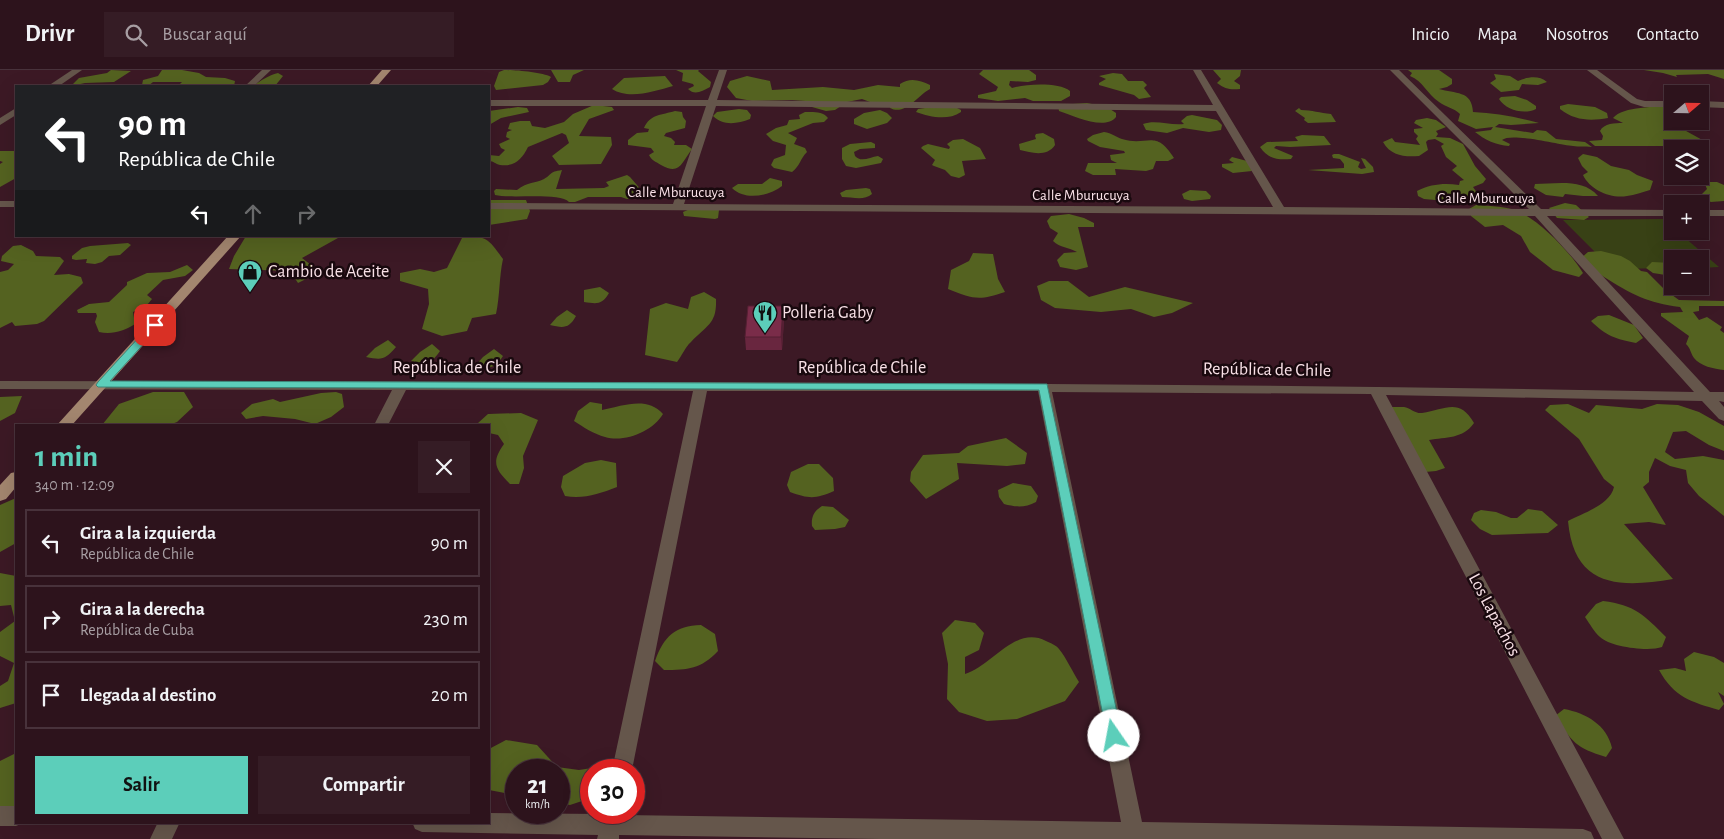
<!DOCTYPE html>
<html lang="es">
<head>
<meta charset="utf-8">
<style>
  :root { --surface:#2d131c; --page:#351c25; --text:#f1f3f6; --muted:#a79ea3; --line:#48323b; --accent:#5cceba }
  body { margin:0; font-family:"Alegreya Sans",sans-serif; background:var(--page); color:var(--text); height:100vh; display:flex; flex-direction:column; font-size:19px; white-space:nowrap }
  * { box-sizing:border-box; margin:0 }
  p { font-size:16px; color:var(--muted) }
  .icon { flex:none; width:28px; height:28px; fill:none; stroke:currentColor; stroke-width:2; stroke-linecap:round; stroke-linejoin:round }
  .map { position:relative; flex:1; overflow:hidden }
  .panel { position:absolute; left:15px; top:354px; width:475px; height:400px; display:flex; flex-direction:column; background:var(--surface); border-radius:0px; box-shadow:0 5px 20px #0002,0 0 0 1px var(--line) }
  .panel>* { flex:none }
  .hud { position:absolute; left:15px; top:15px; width:475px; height:152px; border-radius:0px; box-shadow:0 5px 20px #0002,0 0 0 1px var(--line); background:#202124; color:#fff; overflow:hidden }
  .needle { width:32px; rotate:70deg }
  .controls { position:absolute; left:1664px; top:15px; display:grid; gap:10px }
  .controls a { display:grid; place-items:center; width:45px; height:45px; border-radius:0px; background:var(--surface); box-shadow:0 5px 20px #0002,0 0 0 1px var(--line); font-size:25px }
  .speed { position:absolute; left:505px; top:689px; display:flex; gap:10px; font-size:25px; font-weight:700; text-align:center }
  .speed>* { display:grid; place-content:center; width:65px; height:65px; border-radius:50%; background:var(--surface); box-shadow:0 5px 20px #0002,0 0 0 1px var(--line); line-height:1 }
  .speed small { font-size:12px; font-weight:400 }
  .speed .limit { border:8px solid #d22; background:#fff; color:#111 }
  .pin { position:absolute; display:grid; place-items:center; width:42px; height:42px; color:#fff; margin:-21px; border-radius:10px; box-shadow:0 2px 8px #0006 }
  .me { position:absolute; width:55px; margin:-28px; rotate:348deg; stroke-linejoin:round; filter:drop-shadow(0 0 4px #0008) }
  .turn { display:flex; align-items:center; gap:18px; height:105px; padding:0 20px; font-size:22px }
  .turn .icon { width:65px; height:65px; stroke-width:2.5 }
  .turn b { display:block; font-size:35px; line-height:42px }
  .lanes { display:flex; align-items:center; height:48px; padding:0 20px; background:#0003; justify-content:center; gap:25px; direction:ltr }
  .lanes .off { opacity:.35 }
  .round { display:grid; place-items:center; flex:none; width:52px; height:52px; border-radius:0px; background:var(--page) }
  .overview { display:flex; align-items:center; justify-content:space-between; height:85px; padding:0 20px }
  h1 { font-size:30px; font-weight:700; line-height:38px; color:var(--accent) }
  .primary-button { display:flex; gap:10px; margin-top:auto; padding:10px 20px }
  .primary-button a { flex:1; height:58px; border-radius:0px; background:var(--accent); color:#111; font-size:20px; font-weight:700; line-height:58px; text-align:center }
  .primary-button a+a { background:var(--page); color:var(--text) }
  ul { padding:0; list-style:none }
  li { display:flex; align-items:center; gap:15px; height:68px; margin:0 10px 8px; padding:0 10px; border:2px solid var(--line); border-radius:0px }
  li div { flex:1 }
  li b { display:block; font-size:19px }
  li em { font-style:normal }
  header { display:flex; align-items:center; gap:30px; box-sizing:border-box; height:70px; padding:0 25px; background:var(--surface); border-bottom:1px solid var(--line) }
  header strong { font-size:24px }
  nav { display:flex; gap:28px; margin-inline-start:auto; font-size:18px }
  .search { width:350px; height:45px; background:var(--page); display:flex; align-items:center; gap:12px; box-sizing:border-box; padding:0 18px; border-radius:0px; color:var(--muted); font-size:19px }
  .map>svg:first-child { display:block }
  .green { fill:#384115 }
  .forest { fill:#546220 }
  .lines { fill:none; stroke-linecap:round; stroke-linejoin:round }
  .minor { fill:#65564b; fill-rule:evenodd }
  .major { fill:#a3866f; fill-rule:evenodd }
  .wall { fill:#69263f }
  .shaded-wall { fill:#551f33 }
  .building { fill:#7a2c49; stroke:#551f33 }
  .route { fill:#5cceba; stroke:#3c8679 }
  .labels { text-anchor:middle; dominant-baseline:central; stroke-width:5; stroke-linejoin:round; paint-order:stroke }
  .far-street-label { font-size:15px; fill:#f9e1e7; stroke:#19090e }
  .poi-label { font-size:18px; fill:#f9e1e7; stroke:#19090e; text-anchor:start }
  .street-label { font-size:18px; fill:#f9e1e7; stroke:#19090e }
</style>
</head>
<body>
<header>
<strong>Drivr</strong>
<div class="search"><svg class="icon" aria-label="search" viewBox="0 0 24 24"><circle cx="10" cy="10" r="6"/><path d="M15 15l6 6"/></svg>Buscar aquí</div>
<nav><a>Inicio</a><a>Mapa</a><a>Nosotros</a><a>Contacto</a></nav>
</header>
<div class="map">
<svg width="1724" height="769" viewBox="0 0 1724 769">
  <rect width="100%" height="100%" fill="#3c1925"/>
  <!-- green -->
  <path class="green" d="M1663,149L1672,157V161H1677L1719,197L1700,198V189H1672V198L1612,199L1563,150Z"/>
  <!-- forest -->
  <path class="forest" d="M111,0L131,1L114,12L85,13L71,16L79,8L107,3Z
    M162,0H182L199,3L206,7L225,8L235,11L234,16H178L182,12H153L148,16L142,15L143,10L158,6Z
    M504,0C515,0 542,2 551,7L548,12L543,15L496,20L494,16L499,2Z
    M551,0H584L573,5L570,12H558Z
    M676,0H699L698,1L711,12L710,17C702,21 695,26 688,19L694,16L693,14L682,11L683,3Z
    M983,0H1029L1036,5V10L1028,12L1010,11L1009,15L1012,18C1025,14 1059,12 1070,21V26L1061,31H1033L1025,28L998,31L978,28V25L996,21L998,17L979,4Z
    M1213,0H1241L1240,6L1234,11L1240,15V19C1230,20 1225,19 1217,13L1221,9Z
    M1408,0H1439L1452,9V14L1447,17L1439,19C1455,24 1472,20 1473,42C1495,43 1517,47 1539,53L1511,55L1499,54L1495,57L1533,63L1537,60L1546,61L1556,69L1585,72L1592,77C1584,76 1579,77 1573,76C1559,75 1511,62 1502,70L1510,74L1509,76C1496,75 1485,70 1475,62L1491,60L1493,57L1476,59L1458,51L1460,44C1454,38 1446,37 1439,32C1427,24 1423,11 1410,6L1412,3Z
    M1644,0H1724V9L1708,4L1676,5L1677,7L1663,3Z
    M278,3L283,6L275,16H252C261,11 267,6 278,3Z
    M1113,3L1122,4L1128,11H1143L1147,15L1144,18L1151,27L1139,29L1134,25L1099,15V13L1106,9L1099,6Z
    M1494,4L1510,6L1518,11C1527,7 1539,5 1547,12L1538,15L1522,14L1519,20L1501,22L1490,13L1496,9Z
    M665,6L673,16C655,21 629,30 612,19L624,8Z
    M747,6L770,11L772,20L823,17L854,20L878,15L900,17V14C910,7 920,10 930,15V19C917,26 905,46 890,38L892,33L870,32L862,29L847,32L835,40L826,41L812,37L805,31L792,30L752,31L736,28L727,17L730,11Z
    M1515,26L1527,30L1536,36V39C1524,45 1506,40 1499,29L1501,27Z
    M1087,33L1107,37L1116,43V47C1105,61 1074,46 1059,41L1058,35Z
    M1568,34L1595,37L1607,43L1608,48C1591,51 1575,51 1560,39V36Z
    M594,35L612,37L614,40L589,49L579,66L611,67L612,75L601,94L559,95L552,86L569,73L566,65L562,63L528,77C522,89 515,97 500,95C495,94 494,91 489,91V85L499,86L505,80L501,78L499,74L510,69L506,67L507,62L512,60L508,59L510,53L520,51H530L532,56L545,58L564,52L573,44Z
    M1672,36V50L1668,51L1706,72L1694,76H1595L1589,71L1602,70L1603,66L1600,61C1604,53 1615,53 1623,53L1613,48C1623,36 1657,37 1672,36Z
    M518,37L527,38L529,42L501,48L489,55V41Z
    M925,38H957L961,40V42C948,51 930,47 916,42L918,39Z
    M1299,38L1301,40C1312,40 1320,43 1331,44L1336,52L1308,53L1304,50L1305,48L1295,41Z
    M739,39L747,40L751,45L750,49C737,54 723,56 713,46L717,42Z
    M880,40L887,43L892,48L887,53L867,59L854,54V49L864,43Z
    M675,41L682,42L683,47L686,51L685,58L666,63L664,66L671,68L675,72L674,75H686L692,79C682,92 680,106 661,95C655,91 652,91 649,85L654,82L651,78L628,75V70L637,63L648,62L649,59L644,58C650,44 662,45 675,41Z
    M805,42C813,42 823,41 828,48L824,52L813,53L788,63L797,68L794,74L805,78L807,82C800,89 800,96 792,102L774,98L771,95L774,89L785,85L786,75L773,71L766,64L776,58L787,55L789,50L800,49L799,45Z
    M1192,45L1217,50L1222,55L1221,60L1209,62L1183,58L1167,63L1146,60L1143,54C1156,49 1170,56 1184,54L1181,51L1187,46Z
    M1427,48L1436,50L1446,57L1436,61L1438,64L1436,67L1450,68L1463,74L1475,96L1486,109L1483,113L1473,117L1480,127L1478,132L1468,133L1424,129L1418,126L1417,121C1431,114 1444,113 1459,115L1460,111L1464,110L1452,100L1457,96L1446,87L1441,76L1444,74L1435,69L1428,70L1426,72L1428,80L1419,86C1404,87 1391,86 1383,72L1392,68L1395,72L1420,75L1416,69L1418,66L1414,62V59L1423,58L1414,53L1416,50Z
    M1104,62C1112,63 1116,67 1122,69C1148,77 1155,58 1174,88L1168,91H1156L1153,99L1146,101L1115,99L1116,105H1093L1085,101L1088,93H1117L1111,90L1110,85L1125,83L1124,81L1100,77L1088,71L1087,69L1093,65Z
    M1043,63L1054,69L1055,75C1047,87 1032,83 1020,80L1019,74L1036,69L1035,66L1036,64Z
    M1302,65L1324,66L1331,75L1290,77L1276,76L1274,78L1293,86L1291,89C1277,90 1268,89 1260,77L1267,72L1298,71L1295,67Z
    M963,69L980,78L986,89L962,91L965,105L959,108L951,106L945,100L934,96L932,95L935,90L921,78L923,76L928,74L949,79L950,77L947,74L953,70Z
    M871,72L875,74V78L860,79L854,82L855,86C861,93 870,87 878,86L883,89L881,93L856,98L846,96L842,89V78L850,74Z
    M0,81H16V108L0,117V94L3,92L0,91Z
    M1334,84H1339L1360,92L1358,97L1361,99L1366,98L1361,88L1365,89L1373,97L1374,102L1362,104L1308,100L1344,98V94L1340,89L1333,88L1332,85Z
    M1583,84L1597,87L1611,96L1629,100L1637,105L1653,111L1650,120C1642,122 1635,125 1627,126C1611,129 1590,120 1583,105L1588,102L1582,96L1578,88Z
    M1232,87L1247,91L1252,101L1233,103L1222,97V94L1234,93L1229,90Z
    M562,100L556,119L604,118L609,116L606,112L627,105L630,107L643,122L641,126L627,129L621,127H588L575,132H569C560,122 512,129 495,125L494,121L496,119L517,120C528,111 535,114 544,109C553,104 548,102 562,100Z
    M770,108L782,111V116C769,126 745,131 732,118L738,114H762Z
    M1704,112H1717L1724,115V131L1711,132L1699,127L1707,119Z
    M1535,114C1555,114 1583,108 1598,126H1583L1565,124L1563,127L1546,125L1534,118Z
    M866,118L870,119L872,124C864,131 853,127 842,127L840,123L846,120Z
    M1190,120L1206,121L1211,126L1210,129L1192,131L1184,129L1182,124Z
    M489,130H526L530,141L527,149L489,155Z
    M1565,133L1576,135L1589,147L1584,150L1557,148L1549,138Z
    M1476,135C1488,136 1503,136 1515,140C1538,148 1571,183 1583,203L1579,207L1553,200L1530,182L1521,166L1503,155L1485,157L1471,146L1469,139Z
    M690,139L719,140L718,148L715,149L684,146L683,142Z
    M1069,144L1084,148L1094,153V157H1078L1088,197L1076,200L1060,197L1057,190L1064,183L1077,182C1069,177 1060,178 1053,171L1058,163L1050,158L1047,151L1051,146Z
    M246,166H357L338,168L302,188L320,202L298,213L290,201L229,199L234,186Z
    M463,166C488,166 489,170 503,189C499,207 500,226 496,244L472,248L467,261L442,266L422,259L429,234L428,219L400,211V203L420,199L434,202L447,198Z
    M128,173L131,175L120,185L109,186L102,192L95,194L86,193L87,189L76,190L72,189V186L82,178L90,176Z
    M21,175L33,181L36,186L60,187L64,191L54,205L69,204L81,207L83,213L44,251L37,254L15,256L12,252L0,258V202L8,200L14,194L1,191L2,186L13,176Z
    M1601,181L1621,186L1630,191L1641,201L1647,202L1665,220L1679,230L1724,231V236H1699V241L1693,242L1699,250L1707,247L1722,257L1720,260L1724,263V300C1714,299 1700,296 1694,288C1690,282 1691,279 1686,274L1689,266L1661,246V243L1683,242L1680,237C1648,233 1631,224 1604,207C1595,201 1587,197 1580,189L1588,182Z
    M973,183L993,184L998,209L1005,222C979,231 973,229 948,219L951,200L969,191Z
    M1652,192L1672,193V206L1653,203L1646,198Z
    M187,195L193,200L185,206L163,210L147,225L152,229L147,235L133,242L135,254C124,261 112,265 99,262L95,252L97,246L96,243H78L77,240L89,234L109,232L127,215V212L147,203L170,202Z
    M1049,211H1068L1089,227L1125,217L1193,233L1172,243L1154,247L1131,239L1101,242L1055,238L1041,230L1037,216Z
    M600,217L609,223C602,235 597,234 584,232V220Z
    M704,222L716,229C717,254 707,255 691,272C685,277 682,286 677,292L645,285L650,239L666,233L688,239L691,227Z
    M567,240L576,246C569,259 563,258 550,255L557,247Z
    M1609,245L1634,255L1643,268L1636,273C1616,269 1606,266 1591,251L1598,246Z
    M388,270L396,277C385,290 382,290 366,287L375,278Z
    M432,274L440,281C430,295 427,295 411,291L420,282Z
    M494,279L503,286C495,299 489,299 475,296L483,287Z
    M153,322H184L193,337L177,352L169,355H102L119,334Z
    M336,322L342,324L344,337L331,347L315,354L295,349L263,346L246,349L241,343L252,334L273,329L280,332L321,323Z
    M22,326L15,343L0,351V327Z
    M590,332L602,334V340C623,336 647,326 663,344C653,361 625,373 605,367C594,364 583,357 574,351L578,341Z
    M1568,334L1589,343L1596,335L1642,339L1657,334L1678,335L1699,342L1724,356V381L1709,375L1686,361L1673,362L1665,382L1675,389L1703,386L1724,390V446L1699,426L1688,413L1686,400L1670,396L1655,388L1649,402V412L1643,417L1666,455L1649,452L1624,454L1673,509C1620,518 1574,518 1568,451C1583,443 1610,435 1614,417L1604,409L1579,369L1545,340L1550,335Z
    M1391,337C1395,337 1400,337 1404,337C1410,338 1416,344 1422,343C1445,340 1459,327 1474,353C1463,369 1446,367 1429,370L1445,398L1436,401L1425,402Z
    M521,343L538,350L523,386L524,398L519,414H510C495,399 491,392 504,374L498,365L489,363V355H479L478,353L488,344Z
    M1006,368L1027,383L1025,394L1007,396L957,393L959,409L926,429L910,411L911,402L923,385L959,383L968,376Z
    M601,390L616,393L617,417C599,424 584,429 565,426L561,417L563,406L585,393Z
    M808,394H819L833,408L834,421C816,429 809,429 790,422L787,415L791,402Z
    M1013,413L1031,416L1038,426L1036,432C1025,438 1015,437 1004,434L999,427L998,420Z
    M16,428V473L0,482V435Z
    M822,436L833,437L849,450L845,457L835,459L815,460L812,456C811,447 814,441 822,436Z
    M1528,439L1542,441L1558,455L1548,463L1492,465L1480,459L1471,450L1474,443L1481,440L1496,442L1511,448H1517Z
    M0,503L16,506V633L0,638V616L8,611L14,593L0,586V562L15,551L11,535L0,536Z
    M1603,531C1635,535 1644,545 1666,567L1662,577C1649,582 1610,577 1600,567C1594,562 1590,554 1585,547L1596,534Z
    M955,550L975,553L984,563L979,580L965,587V604C992,596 1015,555 1046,571C1050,573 1056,575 1059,579C1067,589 1072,601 1079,612L1065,631L1017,649L987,651L959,642L947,629L948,594L942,563Z
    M701,555L715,564L718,581C701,599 688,600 664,600L655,591C664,566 675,556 701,555Z
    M1694,582L1714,587L1724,593V626L1718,622L1724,634L1719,640C1691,632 1674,627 1659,600L1675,598L1686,601L1684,589Z
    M1564,639C1586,643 1607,655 1612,678L1606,687C1576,678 1572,672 1555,646Z
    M506,670L537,675L557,697L579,700L598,697L606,700H591V728L570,735L559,733V700H516V725L489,720V679Z
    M16,683V737L0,739V691Z"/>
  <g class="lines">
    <!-- minor -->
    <path class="minor" d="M72,0H82L59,16H48Z
      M262,0H271L254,16H245Z
      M719,0H727L717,30L1213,35L1193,0H1201L1284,137L1529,139L1390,0H1399L1541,139L1672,140V146H1547L1710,322H1724V332L1719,331L1724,337V351L1719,349L1702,331L1386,325L1624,769H1602L1371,324L1052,322L1142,752L1583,759L1591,762L1594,769H880L619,765V769H597L598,765L422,762L415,759L412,752H489V743L602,744L603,742H623V745L1121,752L1038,321H707L632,700H612L693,321L406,320L388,355H374L392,320L0,319V311C565,312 1129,311 1694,322L1535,146L489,139V133L673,134L706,36H489V30H708ZM716,36L1216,41L1273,137L684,134Z
      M1587,0H1597L1637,29L1645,31H1672V37H1644L1631,33Z
      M1700,31L1724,32V38L1700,37Z
      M16,38V45L0,55V48Z
      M0,131H16V137H0Z
      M1700,140H1724V146H1700Z
      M0,736H16V752L23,753L16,756H0Z
      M158,752H180L172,769H150Z"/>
    <!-- major -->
    <path class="major" d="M382,0H391L377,16H368Z
      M228,166H241L72,355H57Z
      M16,402V417L6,429L0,431V415L11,403Z"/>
  </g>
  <!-- wall -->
  <path class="wall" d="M783,236L784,249L782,280H746L745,267Z"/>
  <!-- shaded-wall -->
  <path class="shaded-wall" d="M783,236L784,249L782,280L781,267Z"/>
  <!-- building -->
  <path class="building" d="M748,236H783L781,267H745Z"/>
  <!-- route -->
  <path class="route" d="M155,252L160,255L159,257L110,311L1047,314L1122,666L1119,671L1114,673L1109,671L1107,666L1039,320L98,317L96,315L98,312L152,253Z"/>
  <!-- icons -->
  <defs>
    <g id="shop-pin" transform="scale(1.25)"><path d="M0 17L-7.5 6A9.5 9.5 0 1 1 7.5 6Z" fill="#5cceba" stroke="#19090e"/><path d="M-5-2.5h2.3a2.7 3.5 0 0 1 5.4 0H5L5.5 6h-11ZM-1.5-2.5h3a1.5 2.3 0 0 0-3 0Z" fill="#111"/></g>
    <g id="restaurant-pin" transform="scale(1.25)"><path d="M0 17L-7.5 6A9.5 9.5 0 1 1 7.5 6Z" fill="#5cceba" stroke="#19090e"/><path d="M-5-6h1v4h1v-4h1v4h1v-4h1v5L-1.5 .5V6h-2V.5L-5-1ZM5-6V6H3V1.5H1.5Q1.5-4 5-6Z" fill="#111"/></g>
  </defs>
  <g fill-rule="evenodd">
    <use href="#shop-pin" x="250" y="202"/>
    <use href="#restaurant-pin" x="765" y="243"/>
  </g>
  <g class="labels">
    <!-- far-street labels -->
    <g class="far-street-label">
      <text x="676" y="122">Calle Mburucuya</text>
      <text x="1081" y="125">Calle Mburucuya</text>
      <text x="1486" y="128">Calle Mburucuya</text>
    </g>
    <!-- poi labels -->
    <g class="poi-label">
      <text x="268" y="202">Cambio de Aceite</text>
      <text x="782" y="243">Polleria Gaby</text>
    </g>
    <!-- street labels -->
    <g class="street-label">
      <text x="457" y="298">República de Chile</text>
      <text x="862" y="298">República de Chile</text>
      <text transform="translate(1267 300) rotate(1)">República de Chile</text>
      <text transform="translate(1494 545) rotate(62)">Los Lapachos</text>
    </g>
  </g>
</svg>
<div class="controls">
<a><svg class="needle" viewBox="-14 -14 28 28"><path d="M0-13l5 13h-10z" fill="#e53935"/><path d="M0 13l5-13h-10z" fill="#a79ea3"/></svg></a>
<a><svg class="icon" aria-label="layers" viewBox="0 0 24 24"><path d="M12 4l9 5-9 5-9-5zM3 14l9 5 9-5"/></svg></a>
<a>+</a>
<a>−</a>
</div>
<div class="speed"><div>21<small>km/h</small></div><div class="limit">30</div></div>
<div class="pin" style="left:155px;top:255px;background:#d93025"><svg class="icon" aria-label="arrive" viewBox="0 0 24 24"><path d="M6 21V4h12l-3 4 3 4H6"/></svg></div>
<svg class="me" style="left:1114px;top:666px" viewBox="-20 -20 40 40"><circle r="19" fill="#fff"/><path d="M0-13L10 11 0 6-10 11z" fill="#5cceba"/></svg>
<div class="hud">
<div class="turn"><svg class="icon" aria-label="left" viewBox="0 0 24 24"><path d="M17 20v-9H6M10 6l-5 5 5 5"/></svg><div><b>90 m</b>República de Chile</div></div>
<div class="lanes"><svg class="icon" aria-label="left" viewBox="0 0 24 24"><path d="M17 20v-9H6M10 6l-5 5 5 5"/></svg><svg class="icon off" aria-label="ahead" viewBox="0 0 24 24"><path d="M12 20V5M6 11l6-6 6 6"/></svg><svg class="icon off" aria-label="right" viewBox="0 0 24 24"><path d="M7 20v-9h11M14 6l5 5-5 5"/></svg></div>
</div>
<section class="panel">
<div class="overview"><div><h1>1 min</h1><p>340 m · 12:09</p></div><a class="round"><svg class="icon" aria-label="close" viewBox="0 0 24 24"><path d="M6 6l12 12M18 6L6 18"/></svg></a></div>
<ul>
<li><svg class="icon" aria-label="left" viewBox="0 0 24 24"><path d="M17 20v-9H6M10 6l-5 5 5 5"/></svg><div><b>Gira a la izquierda</b><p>República de Chile</p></div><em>90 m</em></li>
<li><svg class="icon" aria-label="right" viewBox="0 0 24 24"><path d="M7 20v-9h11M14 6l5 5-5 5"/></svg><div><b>Gira a la derecha</b><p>República de Cuba</p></div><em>230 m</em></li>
<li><svg class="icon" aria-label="arrive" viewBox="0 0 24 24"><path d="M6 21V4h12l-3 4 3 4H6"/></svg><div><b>Llegada al destino</b></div><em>20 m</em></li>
</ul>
<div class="primary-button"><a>Salir</a><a>Compartir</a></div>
</section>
</div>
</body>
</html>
